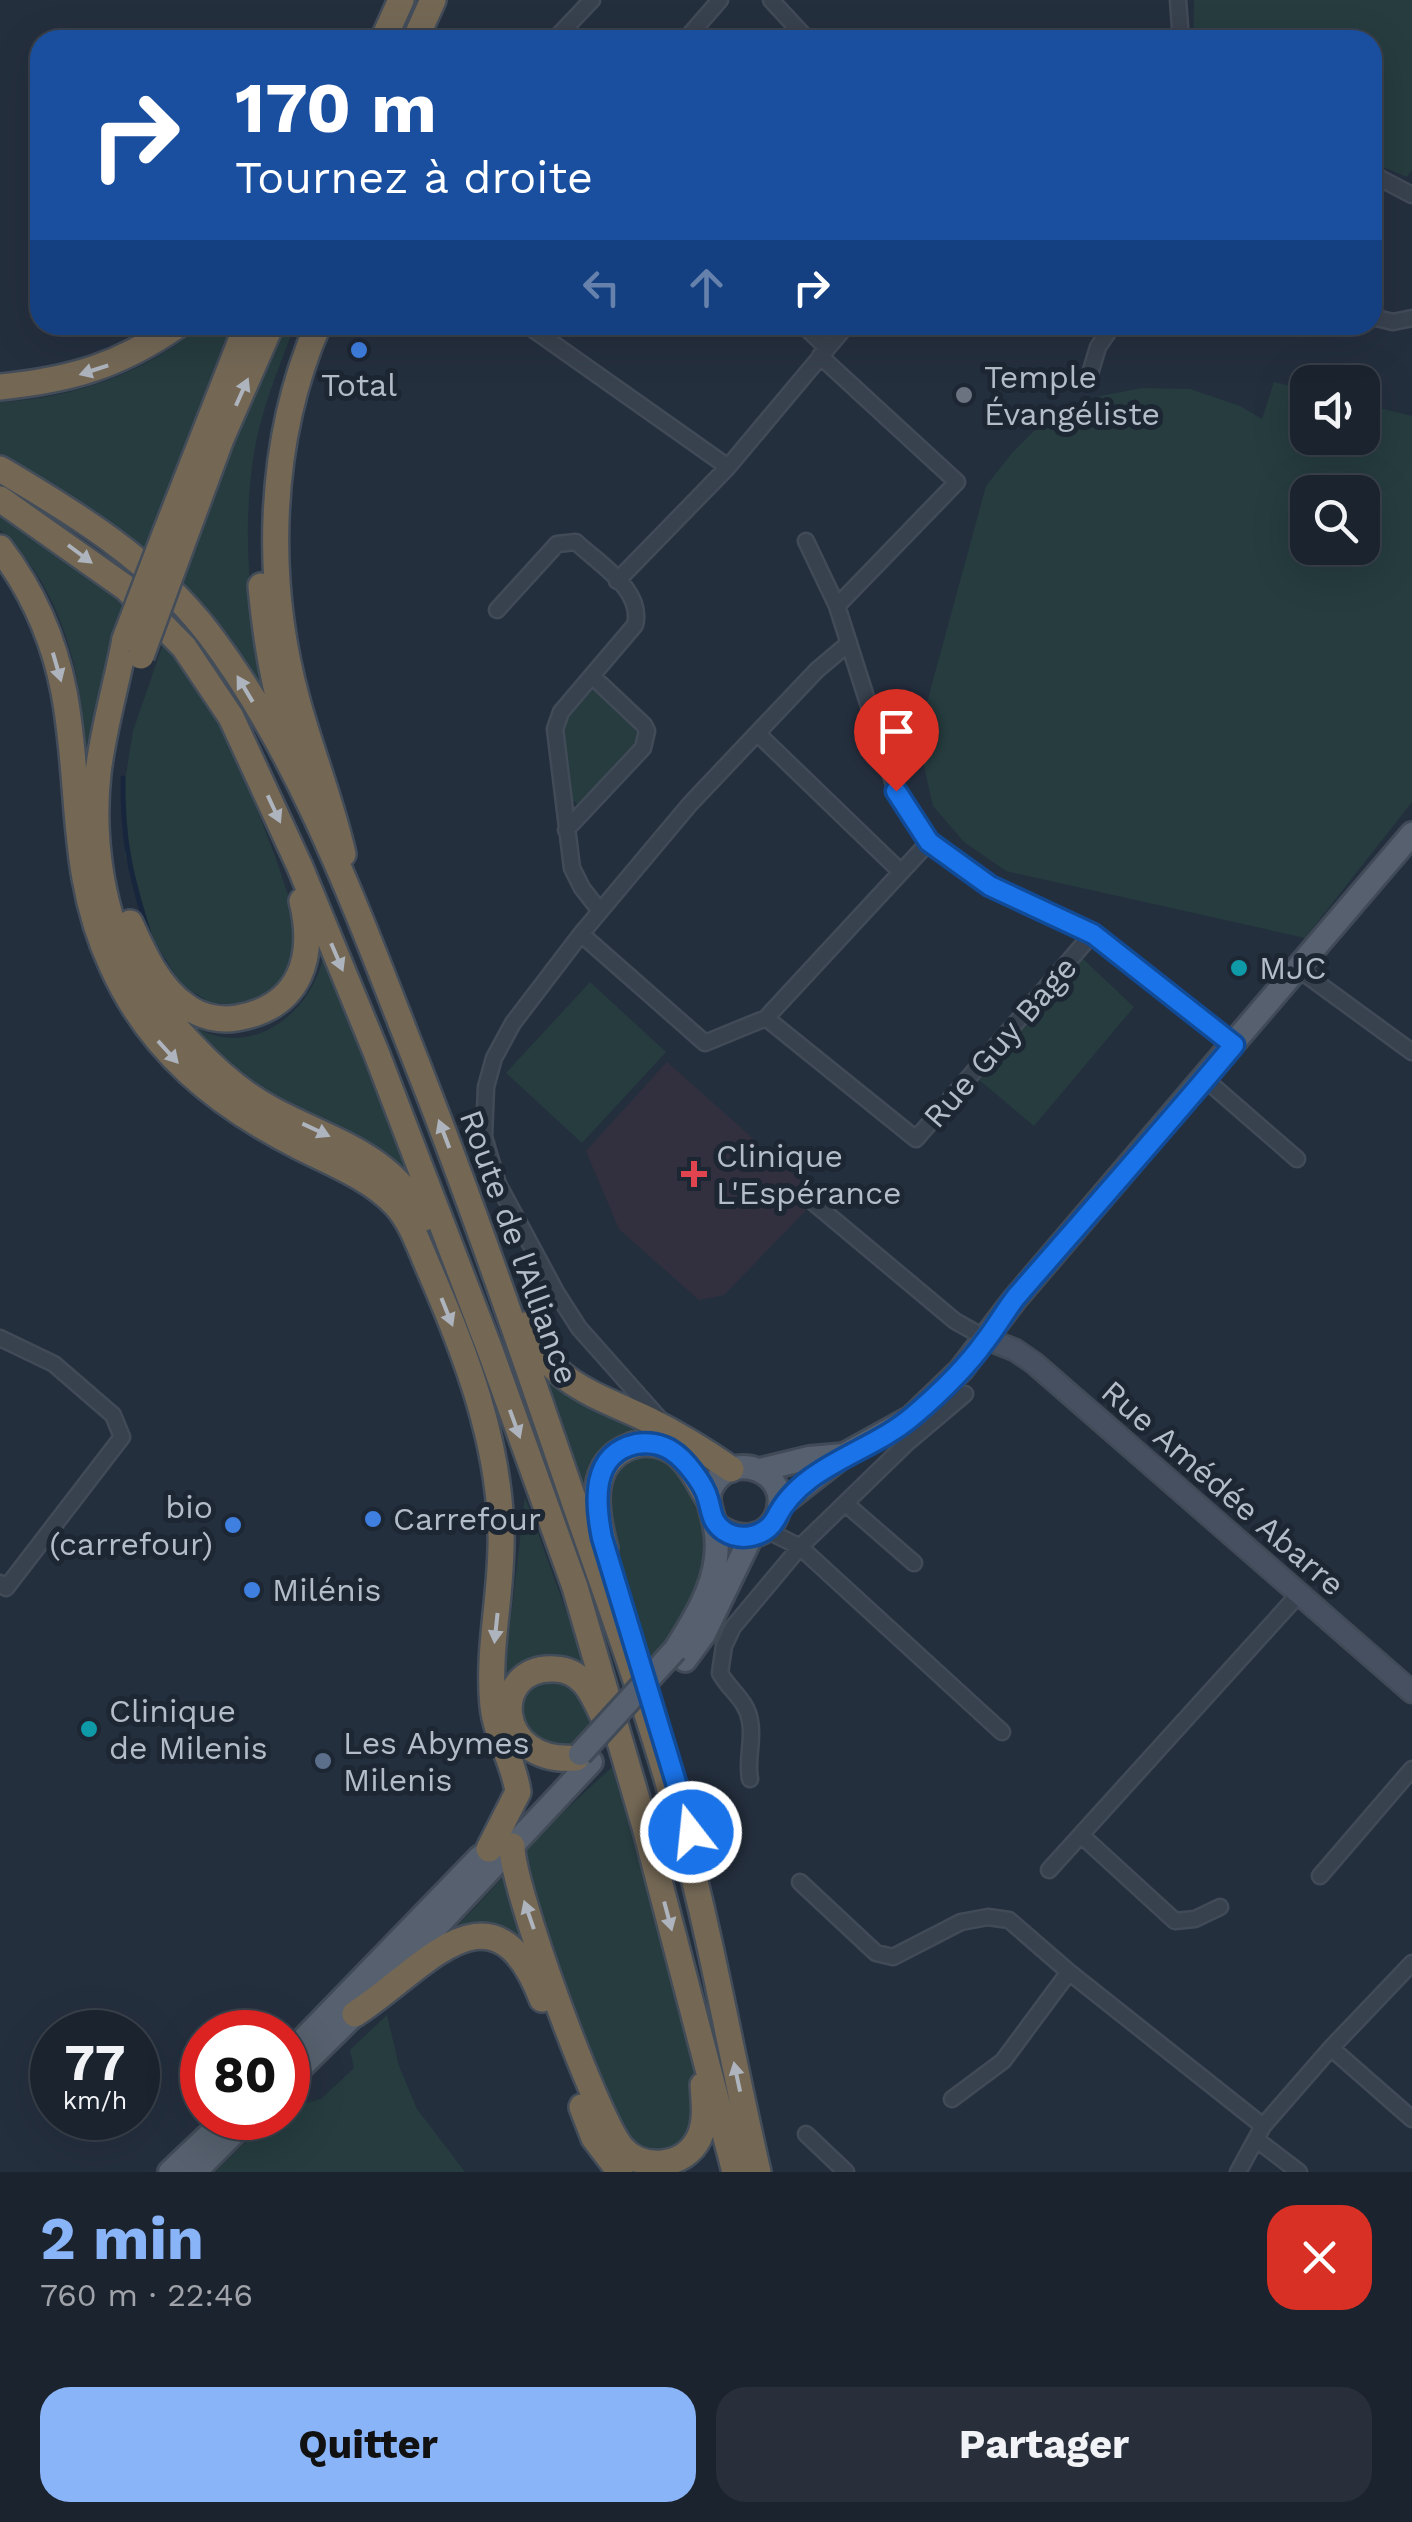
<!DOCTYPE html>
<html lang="fr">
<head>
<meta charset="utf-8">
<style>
  :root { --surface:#1b232e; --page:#282f3a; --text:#f1f3f6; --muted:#a0a4aa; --line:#39404a; --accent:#8ab4f8 }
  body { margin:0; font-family:"Work Sans",sans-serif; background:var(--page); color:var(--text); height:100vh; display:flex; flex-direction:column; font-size:38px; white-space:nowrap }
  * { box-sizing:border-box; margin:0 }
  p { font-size:32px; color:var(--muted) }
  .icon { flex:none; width:55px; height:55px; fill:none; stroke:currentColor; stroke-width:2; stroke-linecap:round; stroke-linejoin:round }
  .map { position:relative; height:2172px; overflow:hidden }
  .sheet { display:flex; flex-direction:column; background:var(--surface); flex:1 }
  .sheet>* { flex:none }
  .top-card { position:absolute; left:30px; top:30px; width:1352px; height:305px; border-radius:30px; box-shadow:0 10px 40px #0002,0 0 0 2px var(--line); background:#1a4fa0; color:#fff; overflow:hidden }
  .fabs { position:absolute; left:1290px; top:365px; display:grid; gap:20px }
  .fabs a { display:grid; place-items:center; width:90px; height:90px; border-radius:20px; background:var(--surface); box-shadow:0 10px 40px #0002,0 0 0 2px var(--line); font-size:50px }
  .speed { position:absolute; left:30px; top:2010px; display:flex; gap:20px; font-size:50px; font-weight:700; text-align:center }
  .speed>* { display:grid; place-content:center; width:130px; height:130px; border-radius:50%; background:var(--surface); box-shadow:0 10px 40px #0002,0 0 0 2px var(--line); line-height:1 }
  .speed small { font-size:25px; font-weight:400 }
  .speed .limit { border:15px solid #d22; background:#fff; color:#111 }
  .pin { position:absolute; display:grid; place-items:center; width:85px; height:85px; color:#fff; margin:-102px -42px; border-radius:50% 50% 50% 0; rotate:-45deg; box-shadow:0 0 10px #0007 }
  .pin .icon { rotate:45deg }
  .me { position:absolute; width:110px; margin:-55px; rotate:344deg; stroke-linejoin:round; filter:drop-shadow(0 0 8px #0008) }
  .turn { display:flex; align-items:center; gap:35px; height:210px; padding:0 40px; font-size:45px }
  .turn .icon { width:130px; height:130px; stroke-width:2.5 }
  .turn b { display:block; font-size:70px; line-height:85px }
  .lanes { display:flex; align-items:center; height:95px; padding:0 40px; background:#0003; justify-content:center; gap:50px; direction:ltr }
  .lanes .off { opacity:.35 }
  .round { display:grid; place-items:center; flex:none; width:105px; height:105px; border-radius:30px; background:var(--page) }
  .head { display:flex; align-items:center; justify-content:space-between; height:170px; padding:0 40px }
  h1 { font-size:60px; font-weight:700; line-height:75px; color:var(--accent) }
  .button { display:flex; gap:20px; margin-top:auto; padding:20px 40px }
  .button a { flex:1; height:115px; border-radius:30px; background:var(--accent); color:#111; font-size:40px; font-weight:700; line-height:115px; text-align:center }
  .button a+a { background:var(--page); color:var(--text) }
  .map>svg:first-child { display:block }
  .medical { fill:#32303f }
  .green { fill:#263c3f; fill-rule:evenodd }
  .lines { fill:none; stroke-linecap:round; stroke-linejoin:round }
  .stream { stroke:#17263c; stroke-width:5 }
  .street-casing { stroke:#414a57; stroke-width:19 }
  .secondary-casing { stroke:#414a57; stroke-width:25 }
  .primary-casing { stroke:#414a57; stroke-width:28 }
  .highway-casing { stroke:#434c59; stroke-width:30 }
  .street { stroke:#38414e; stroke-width:14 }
  .secondary { stroke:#465061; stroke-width:20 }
  .primary { stroke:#56606e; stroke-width:22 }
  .highway { stroke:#746855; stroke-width:25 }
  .primary-bridge-casing { stroke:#414a57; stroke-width:28; stroke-linecap:butt }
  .highway-bridge-casing { stroke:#434c59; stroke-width:30; stroke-linecap:butt }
  .primary-bridge { stroke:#56606e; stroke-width:22 }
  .highway-bridge { stroke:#746855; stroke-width:25 }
  .oneway { fill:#aeb4bd }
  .route-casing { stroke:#114b97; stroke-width:25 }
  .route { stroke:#1a73e8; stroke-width:18 }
  .shop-dot { fill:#3f7fe0; stroke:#1d2633; stroke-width:4 }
  .worship-dot { fill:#6b7280; stroke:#1d2633; stroke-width:4 }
  .culture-dot { fill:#0f9aa8; stroke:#1d2633; stroke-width:4 }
  .health-dot { fill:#e0444e; stroke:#1d2633; stroke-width:4 }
  .service-dot { fill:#5c6f8a; stroke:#1d2633; stroke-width:4 }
  .labels { text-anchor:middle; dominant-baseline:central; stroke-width:10; stroke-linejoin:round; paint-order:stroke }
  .poi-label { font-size:32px; fill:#b4bcc9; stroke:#1d2633; text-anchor:start }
  .street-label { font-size:32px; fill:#b4bcc9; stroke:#1d2633 }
</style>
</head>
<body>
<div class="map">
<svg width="1412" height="2172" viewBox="0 0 1412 2172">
  <rect width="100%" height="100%" fill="#242f3e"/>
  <!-- medical -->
  <path class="medical" d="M667,1062L819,1197L724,1295L699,1300L619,1229L586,1151Z"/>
  <!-- green -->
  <path class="green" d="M1194,0H1412V170L1407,177L1373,163L1372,40H1193Z
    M200,325H241L150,556L110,524L0,454V402C69,399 149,373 200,325Z
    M283,325H295C281,362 264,403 256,442C240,526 250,612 266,695L237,654L178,590L218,475Z
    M1274,382L1307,390L1308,438H1362L1363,404L1412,416V802L1305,938L1006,871L964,842L933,806L922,757L923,717L986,486L1012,453L1049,416L1095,397L1142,388L1190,389L1240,406L1262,419ZM1362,492V548H1308V492Z
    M0,513L132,606L84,752C84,674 60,585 0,530Z
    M164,641L183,659L229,737L275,856L301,934L284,992L224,1014L184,992L160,961L125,857V781L133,731Z
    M598,690L639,729L641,740L588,801L577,804L570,797L560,725L588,691Z
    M1081,957L1134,1007L1034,1126L978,1079Z
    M328,961L418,1190L260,1093L221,1063L167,1006C180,1015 193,1027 207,1033C260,1053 309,1010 322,962Z
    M590,982L666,1052L582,1143L506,1073Z
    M543,1369L672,1442L629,1437L590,1511Z
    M656,1452L693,1482L713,1562L680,1631L650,1667C635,1610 598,1522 618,1466L636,1456Z
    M525,1497L590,1677L503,1684Z
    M537,1680H570L596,1723L574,1750L534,1745C523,1721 517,1702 537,1680Z
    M612,1767L653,1908L696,2080L699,2123L680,2152L643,2156L615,2126L527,1886L521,1851Z
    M508,1872L528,1944C505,1922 477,1918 449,1935Z
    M387,2015L399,2066L417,2109L465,2172H215L270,2118H288V2108L321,2099L354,2068L350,2050Z"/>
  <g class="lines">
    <!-- stream -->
    <path class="stream" d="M123,778C122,842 131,877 150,937
      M155,947L175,980
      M186,991L209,1005L231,1007"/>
    <!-- street casing -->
    <g class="street-casing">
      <path id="street" d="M771,0L808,40
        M1178,0L1181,40
        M554,40L592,0
        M685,40L720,0
        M1372,174L1412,195
        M1372,317L1393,322L1412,318
        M527,325L728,467
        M803,325L827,348
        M820,356L957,482L837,606
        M1089,377L1098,347L1113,325
        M806,541L837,606L896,791L929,842L990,885L1093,933L1234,1045
        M617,581L728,467L847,325
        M497,610L557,544L576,542C599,564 644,590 635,625L561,712L555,729L572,868L582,888L600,911
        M757,733L901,872
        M566,830L643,748L647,731L644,725L592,676
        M581,934L705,1043L766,1018L929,842
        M1297,968L1412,1052
        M766,1018L916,1139L1093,933
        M1205,1079L1297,1159
        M808,1198L955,1321L987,1339
        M0,1338L54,1364L113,1415L122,1437L6,1588L0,1583
        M658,1417L579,1328L556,1292L498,1184L484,1137L486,1087L494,1058L513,1023L581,934L690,804L817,670L849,643
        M846,1504L914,1563
        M766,1530L800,1547L1002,1732
        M750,1779C746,1759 754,1740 750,1721C747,1700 729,1690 720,1673L724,1646L733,1627L800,1547L907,1443L965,1394
        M1081,1835L1175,1921L1195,1919L1220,1907
        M1049,1870L1299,1594
        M1320,1876L1412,1769
        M800,1882L876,1953L893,1957L961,1922L988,1917L1009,1920L1069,1972L1263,2126
        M1331,2048L1412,2119
        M952,2099L1003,2061L1069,1972
        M806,2134L846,2172
        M1257,2140L1299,2172
        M1238,2172L1263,2126L1331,2048L1412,1963"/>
    </g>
    <!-- secondary casing -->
    <g class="secondary-casing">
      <path id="secondary" d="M987,1339L1015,1350L1034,1363L1412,1692"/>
    </g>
    <!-- primary casing -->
    <g class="primary-casing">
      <path id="primary" d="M760,1470L809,1458L844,1455
        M779,1506L844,1455L911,1418L961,1370L1015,1299L1412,834
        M675,1650C693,1621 712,1592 716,1558C717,1548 717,1536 715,1527C713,1510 703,1499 714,1483C736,1450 790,1473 778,1512C768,1542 736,1541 715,1524
        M685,1660L704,1634L751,1537
        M288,2055L480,1857
        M288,2080L355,2014L591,1762
        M170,2172L227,2118
        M195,2172L249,2118"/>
    </g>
    <!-- highway casing -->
    <g class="highway-casing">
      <path id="highway" d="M383,40L401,0
        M415,40L433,0
        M318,325C268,440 264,580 297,700C311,752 331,801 343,854
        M0,387C70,380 119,366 178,325
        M0,469C78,515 153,561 209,634C306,762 362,925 421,1074C477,1217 526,1362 576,1507C614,1616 653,1723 683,1835C713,1946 732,2060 758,2172
        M0,499L126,588L184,647L231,717L300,867L376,1052L490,1350L575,1587L645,1827L735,2172
        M165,534L247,325
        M181,547L221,439L271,325
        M0,548C32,590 54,640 64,692C82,787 69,874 112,966C150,1051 217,1105 298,1146C331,1163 369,1177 395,1204C412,1222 420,1249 430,1271C466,1354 499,1441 501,1532C503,1590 487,1648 493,1706C496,1736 514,1762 518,1792L489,1849
        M261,586C266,642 275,699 295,752
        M125,639C117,683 103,729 98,773C91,838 101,915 134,973C149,999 170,1022 191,1044C214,1069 242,1094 273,1110C333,1142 389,1153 424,1218
        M130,923C143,952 159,988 186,1006C201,1017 220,1021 237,1018C300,1007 316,958 302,901
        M525,1325C553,1386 595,1394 651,1421C679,1435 705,1451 731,1469
        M605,1548C595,1511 587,1462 631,1446C646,1440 664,1444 676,1453C690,1464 699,1483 708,1498
        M576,1758C493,1765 489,1665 555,1669C582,1670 592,1692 602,1714
        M512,1846C511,1885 596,2118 622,2148C643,2172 685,2167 699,2138C707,2121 704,2102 703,2085
        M355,2014C423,1971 493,1871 542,1999
        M582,2107L594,2138L620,2172"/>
    </g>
    <!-- street -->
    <use href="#street" class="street"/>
    <!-- secondary -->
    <use href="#secondary" class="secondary"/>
    <!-- primary -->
    <use href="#primary" class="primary"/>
    <!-- highway -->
    <use href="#highway" class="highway"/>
    <!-- primary-bridge casing -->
    <g class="primary-bridge-casing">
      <path id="primary-bridge" d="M580,1754L675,1650"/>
    </g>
    <!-- highway-bridge casing -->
    <g class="highway-bridge-casing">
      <path id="highway-bridge" d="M125,639L165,534
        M141,656L181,547"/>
    </g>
    <!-- primary-bridge -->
    <use href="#primary-bridge" class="primary-bridge"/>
    <!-- highway-bridge -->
    <use href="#highway-bridge" class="highway-bridge"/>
  </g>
  <!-- one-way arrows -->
  <defs><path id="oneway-solid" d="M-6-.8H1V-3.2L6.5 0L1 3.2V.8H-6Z" transform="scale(2.5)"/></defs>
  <g class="oneway">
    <use href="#oneway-solid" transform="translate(94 370) rotate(162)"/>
    <use href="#oneway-solid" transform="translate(242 392) rotate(-66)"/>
    <use href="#oneway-solid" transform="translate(80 554) rotate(37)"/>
    <use href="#oneway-solid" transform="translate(57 667) rotate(74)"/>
    <use href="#oneway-solid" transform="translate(245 689) rotate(-121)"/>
    <use href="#oneway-solid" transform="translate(274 809) rotate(65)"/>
    <use href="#oneway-solid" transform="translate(337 957) rotate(67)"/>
    <use href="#oneway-solid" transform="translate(168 1052) rotate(48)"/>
    <use href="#oneway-solid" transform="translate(316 1130) rotate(25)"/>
    <use href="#oneway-solid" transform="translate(444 1134) rotate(-111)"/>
    <use href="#oneway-solid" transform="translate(447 1312) rotate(68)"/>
    <use href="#oneway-solid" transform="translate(515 1424) rotate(70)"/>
    <use href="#oneway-solid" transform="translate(496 1628) rotate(96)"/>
    <use href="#oneway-solid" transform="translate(529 1915) rotate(-109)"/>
    <use href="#oneway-solid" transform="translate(668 1916) rotate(75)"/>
    <use href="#oneway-solid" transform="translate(737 2077) rotate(-102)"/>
  </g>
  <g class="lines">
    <!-- route casing -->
    <g class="route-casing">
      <path id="route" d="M691,1832L602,1538C595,1503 590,1454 636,1444C648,1442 662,1444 672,1451C685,1459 704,1484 708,1499C712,1512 711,1522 724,1531C741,1542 766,1537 776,1518C802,1465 870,1453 913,1416C939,1394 966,1368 986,1340C997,1326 1005,1311 1016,1297C1089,1213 1163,1130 1234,1045L1093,934L990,886L929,842L896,791"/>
    </g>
    <!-- route -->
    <use href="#route" class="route"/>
  </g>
  <!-- markers -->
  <g class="shop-dot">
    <circle cx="359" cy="350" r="10"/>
    <circle cx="373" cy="1519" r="10"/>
    <circle cx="233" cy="1525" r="10"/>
    <circle cx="252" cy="1590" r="10"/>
  </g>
  <circle class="worship-dot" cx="964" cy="395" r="10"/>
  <g class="culture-dot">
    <circle cx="1239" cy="968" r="10"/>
    <circle cx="89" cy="1729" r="10"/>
  </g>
  <path class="health-dot" d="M689 1159h10v10h10v10h-10v10h-10v-10h-10v-10h10z"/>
  <circle class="service-dot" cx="323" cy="1761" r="10"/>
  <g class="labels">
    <!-- poi labels -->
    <g class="poi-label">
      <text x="984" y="377">Temple<tspan x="984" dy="37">Évangéliste</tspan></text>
      <text x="359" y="385" text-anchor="middle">Total</text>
      <text x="1259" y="968">MJC</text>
      <text x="716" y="1156">Clinique<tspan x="716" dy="37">L'Espérance</tspan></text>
      <text x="213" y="1507" text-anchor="end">bio<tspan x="213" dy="37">(carrefour)</tspan></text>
      <text x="393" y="1519">Carrefour</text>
      <text x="272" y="1590">Milénis</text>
      <text x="109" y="1711">Clinique<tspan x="109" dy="37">de Milenis</tspan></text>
      <text x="343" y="1743">Les Abymes<tspan x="343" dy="37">Milenis</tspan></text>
    </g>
    <!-- street labels -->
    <g class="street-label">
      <text transform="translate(1000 1042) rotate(-49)">Rue Guy Bage</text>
      <text transform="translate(519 1247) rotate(70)">Route de l'Alliance</text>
      <text transform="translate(1223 1488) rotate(41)">Rue Amédée Abarre</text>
    </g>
  </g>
</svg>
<div class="fabs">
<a><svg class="icon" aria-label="sound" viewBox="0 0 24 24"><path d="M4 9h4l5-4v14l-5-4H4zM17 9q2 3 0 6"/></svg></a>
<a><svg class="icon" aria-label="search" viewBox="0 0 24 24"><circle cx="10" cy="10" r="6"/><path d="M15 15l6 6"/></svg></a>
</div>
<div class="speed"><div>77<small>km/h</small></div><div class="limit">80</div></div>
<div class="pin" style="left:896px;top:791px;background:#d93025"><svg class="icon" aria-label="arrive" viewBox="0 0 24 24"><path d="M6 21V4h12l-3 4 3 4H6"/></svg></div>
<svg class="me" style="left:691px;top:1832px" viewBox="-20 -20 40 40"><circle r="17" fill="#1a73e8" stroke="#fff" stroke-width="3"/><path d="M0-11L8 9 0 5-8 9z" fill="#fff"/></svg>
<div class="top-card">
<div class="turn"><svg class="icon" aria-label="right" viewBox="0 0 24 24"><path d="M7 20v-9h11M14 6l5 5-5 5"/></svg><div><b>170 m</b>Tournez à droite</div></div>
<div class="lanes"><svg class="icon off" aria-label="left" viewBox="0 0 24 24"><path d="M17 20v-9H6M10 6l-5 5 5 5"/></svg><svg class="icon off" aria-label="ahead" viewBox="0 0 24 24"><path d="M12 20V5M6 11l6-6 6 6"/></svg><svg class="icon" aria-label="right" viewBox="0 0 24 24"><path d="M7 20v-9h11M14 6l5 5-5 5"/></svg></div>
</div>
</div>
<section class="sheet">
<div class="head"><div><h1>2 min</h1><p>760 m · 22:46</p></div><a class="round" style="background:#d93025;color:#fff"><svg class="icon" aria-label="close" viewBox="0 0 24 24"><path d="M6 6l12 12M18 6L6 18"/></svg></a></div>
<div class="button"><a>Quitter</a><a>Partager</a></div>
</section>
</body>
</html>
